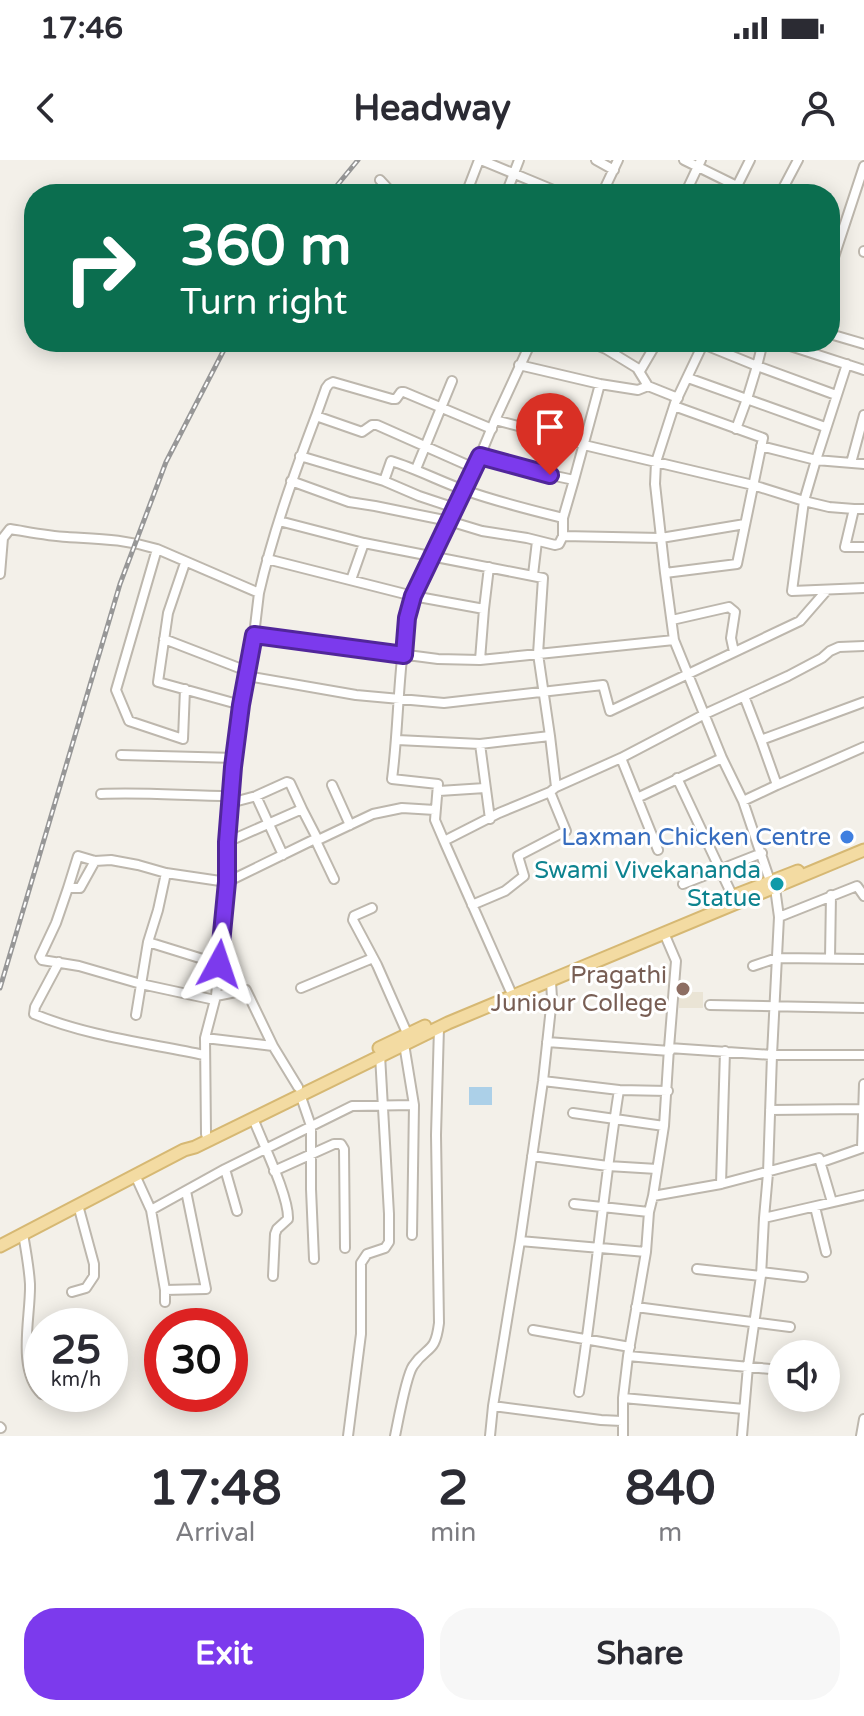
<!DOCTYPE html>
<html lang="en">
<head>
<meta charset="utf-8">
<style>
  :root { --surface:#fff; --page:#f7f7f7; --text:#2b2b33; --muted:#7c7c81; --accent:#7c3aed }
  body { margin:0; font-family:"Varela Round",sans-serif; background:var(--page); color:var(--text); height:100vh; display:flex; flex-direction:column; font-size:30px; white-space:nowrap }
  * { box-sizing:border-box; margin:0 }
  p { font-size:26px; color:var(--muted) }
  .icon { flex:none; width:44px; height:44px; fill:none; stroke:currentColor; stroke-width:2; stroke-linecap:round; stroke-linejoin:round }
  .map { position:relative; height:1276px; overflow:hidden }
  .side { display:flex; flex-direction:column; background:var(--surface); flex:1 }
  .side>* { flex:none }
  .top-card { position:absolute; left:24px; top:24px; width:816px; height:168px; border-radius:32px; box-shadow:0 4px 20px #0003; background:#0b6e4f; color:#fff; overflow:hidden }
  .tools { position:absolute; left:768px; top:1180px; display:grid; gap:16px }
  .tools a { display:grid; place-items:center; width:72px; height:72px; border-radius:50%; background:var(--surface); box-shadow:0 4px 20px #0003; font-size:40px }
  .speed { position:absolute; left:24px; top:1148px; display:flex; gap:16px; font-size:40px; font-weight:700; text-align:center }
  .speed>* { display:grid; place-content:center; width:104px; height:104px; border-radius:50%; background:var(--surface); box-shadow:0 4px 20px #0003; line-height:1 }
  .speed small { font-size:20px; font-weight:400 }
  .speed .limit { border:12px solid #d22; background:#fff; color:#111 }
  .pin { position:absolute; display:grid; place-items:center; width:68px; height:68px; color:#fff; margin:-82px -34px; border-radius:50% 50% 50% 0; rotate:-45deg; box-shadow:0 0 8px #0007 }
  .pin .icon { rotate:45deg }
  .me { position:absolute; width:88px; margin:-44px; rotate:5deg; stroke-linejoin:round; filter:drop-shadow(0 0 6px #0008) }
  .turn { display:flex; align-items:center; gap:28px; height:168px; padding:0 24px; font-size:36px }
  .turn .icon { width:104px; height:104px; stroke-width:2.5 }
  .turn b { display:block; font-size:56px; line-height:68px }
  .eta { display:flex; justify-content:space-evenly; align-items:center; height:136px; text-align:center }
  .eta b { font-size:48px; font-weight:700; line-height:56px }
  .action { display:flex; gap:16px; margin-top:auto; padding:16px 24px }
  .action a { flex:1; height:92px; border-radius:32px; background:var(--accent); color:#fff; font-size:32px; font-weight:700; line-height:92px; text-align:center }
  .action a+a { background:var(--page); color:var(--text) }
  .status { display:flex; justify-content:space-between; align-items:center; height:56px; padding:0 40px; background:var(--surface); direction:ltr }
  .status svg { height:22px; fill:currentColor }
  header { display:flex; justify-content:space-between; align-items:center; height:104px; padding:0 24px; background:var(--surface); font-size:36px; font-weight:700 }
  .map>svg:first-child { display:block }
  .education { fill:#eae4d5 }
  .water { fill:#acd0e8 }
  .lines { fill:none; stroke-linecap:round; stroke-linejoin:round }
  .minor-casing { stroke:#bdb7ad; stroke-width:12 }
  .major-casing { stroke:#d6b873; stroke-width:15 }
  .minor { stroke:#fff; stroke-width:8 }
  .major { stroke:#f3dba2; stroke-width:11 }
  .rail-casing { stroke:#979797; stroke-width:5 }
  .rail { stroke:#fff; stroke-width:2; stroke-dasharray:6; stroke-linecap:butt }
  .route-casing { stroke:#51269a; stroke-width:20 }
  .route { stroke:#7c3aed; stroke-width:14 }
  .shop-dot { fill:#3f7fe0; stroke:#fff; stroke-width:3 }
  .culture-dot { fill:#0f9aa8; stroke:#fff; stroke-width:3 }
  .education-dot { fill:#8d6e63; stroke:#fff; stroke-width:3 }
  .labels { text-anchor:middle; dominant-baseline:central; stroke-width:6; stroke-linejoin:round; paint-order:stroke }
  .shop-label { font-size:24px; fill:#366cbe; stroke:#fff; text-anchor:end }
  .culture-label { font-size:24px; fill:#0d838f; stroke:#fff; text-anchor:end }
  .education-label { font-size:24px; fill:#785e54; stroke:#fff; text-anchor:end }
</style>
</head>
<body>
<div class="status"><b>17:46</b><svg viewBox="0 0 49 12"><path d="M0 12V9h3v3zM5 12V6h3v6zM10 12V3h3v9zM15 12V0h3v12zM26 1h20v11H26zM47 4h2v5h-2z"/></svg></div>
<header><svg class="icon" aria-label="back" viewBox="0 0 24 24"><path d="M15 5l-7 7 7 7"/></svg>Headway<svg class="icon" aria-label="person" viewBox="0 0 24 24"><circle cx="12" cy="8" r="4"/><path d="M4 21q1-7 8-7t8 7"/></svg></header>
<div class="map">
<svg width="864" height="1276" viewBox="0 0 864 1276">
  <rect width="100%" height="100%" fill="#f3f0e9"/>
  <!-- education -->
  <path class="education" d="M679,832H703V848H679Z"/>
  <!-- water -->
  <path class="water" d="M469,927H492V945H469Z"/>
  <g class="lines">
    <!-- minor casing -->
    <g class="minor-casing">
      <path id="minor" d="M481,0L563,34
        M596,0L614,10
        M684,0L753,34
        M380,20L393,34
        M466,34L479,0
        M506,34L519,0
        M602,34L618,0
        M685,34L701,0
        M733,34L750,0
        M780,34L798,0
        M864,92V91
        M830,96L834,97L864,6
        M830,174L864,184
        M589,182L606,189L637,208L648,226L678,238
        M698,182L757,206L763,182
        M778,182L864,210
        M519,205L600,224L638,230L648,226
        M640,211L657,182
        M688,218L825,267
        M674,246L763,278L737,404L665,413L674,480L722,598L743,641L770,721
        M316,256L326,228L329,224L333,222L392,239H396L401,232H404L492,269
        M495,260L531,182
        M736,269L747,239L757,206L836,235
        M761,286L816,300L847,204
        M300,296L384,321
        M480,296L527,310L574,320L600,224
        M851,303L864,255
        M416,309L452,221
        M291,321L349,342L375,346L449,361L482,371L527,378L555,385L559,384L563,376V358
        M455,348L419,336L384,321L391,301C417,309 441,322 467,331C498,342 531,350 563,358L574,320
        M854,349L829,347L804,341L792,431L864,428
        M864,349H854L845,387H864
        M279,361L364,383L543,418L538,494L550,576L480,584L397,580
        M563,376L661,378L745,364
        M267,399L413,436L484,449L489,407
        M185,403L168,453L158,522L241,545
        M665,413L655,324L656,302L675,243L704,182
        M0,414L3,378L10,369C29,372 48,376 67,377C101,379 124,379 157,389
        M533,415L537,381
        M351,420L364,383
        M672,460L729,447L735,452L731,478L734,492
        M254,475L438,499L480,500L674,480
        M164,479L247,511
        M480,500L484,449
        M247,516L356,535L444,543L603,525L610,551L800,461L827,430
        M185,529L183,579L129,561L116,530L157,389L259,433C273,372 294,314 316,256L362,272L372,265H377L474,308
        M744,536L761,580
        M864,542L761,580L777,625L864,587
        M550,576L556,627
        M480,584L490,659
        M121,595L236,598
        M621,598L658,690
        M677,618L733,737
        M332,625L350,665
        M439,631L485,628
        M101,634C145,632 188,636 231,636
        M256,636L283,695
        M637,638L722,598
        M743,641L777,625
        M230,643L256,636L287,622L290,623L302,649
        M444,681L435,660L438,624L392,619C400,558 397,495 413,436L480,296L495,260L569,279L584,285L753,325L804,341L816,300L864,304
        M227,682L302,649L318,680L373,654L402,648L435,650
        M95,701L80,728H68L78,696L95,701L111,700L138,705L166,713L227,722L315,679L334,719
        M166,713L158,750L148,782L219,804
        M683,724L762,693
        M68,728L56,763L40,797L42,800L79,806L141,824L215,840
        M775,728L779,757L772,895H864
        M472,745L505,731L524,716L518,696L566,671L550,632
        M372,748L354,756L353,760L377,805L407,873
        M779,757L857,726L864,736
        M664,773L676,801L669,888L772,895L768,1013L764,1058L864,1035
        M830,798L831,735
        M59,802L35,847L34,854C87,876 147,883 204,895
        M753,806L777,798L864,799
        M551,822L552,838L543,921L520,1081L646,1092L649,1052L653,1036
        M301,828L373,798
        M510,830L444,681L499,653L550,632L556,627L621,598L705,554L788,516L822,498L830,491L839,487L864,486
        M710,845L864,848
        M136,855L148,782
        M205,878L273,886L246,830L216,836
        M547,882L670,891
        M404,884L414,945L412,1075
        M273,886L298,927
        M669,888L664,966L653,1036L721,1024L819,998L832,1042
        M543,921L619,930L668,931
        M864,924L862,988L864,987
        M300,934L311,966V1029L314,1099
        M770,950L863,949
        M573,953L664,966
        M253,958C262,982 289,1036 288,1059L277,1069L275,1074L273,1116
        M206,974L205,878L216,836L227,722V682L233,607L241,545L254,475L259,433
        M532,996L608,1006L657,1009
        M822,1002L862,988
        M225,1009L237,1051
        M274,1011L334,984H341L344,989L345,1088
        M135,1015L151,1050L165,1130L206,1129L186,1031
        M721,1024L725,891
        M574,1044L649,1052
        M815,1047L826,1092
        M151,1050L225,1009L352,946L414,945
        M23,1074C26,1091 29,1107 30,1124C31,1156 16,1210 42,1234
        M697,1109L761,1116
        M761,1112L803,1117
        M72,1132L86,1128L94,1116V1104L78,1045
        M165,1142V1130
        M636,1147L790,1167
        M533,1170L630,1187
        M628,1196L782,1210
        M579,1232C595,1131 603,1030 619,930
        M42,1234L53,1237H70
        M623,1238L744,1249
        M493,1246L601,1260L622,1261
        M0,1267L1,1268
        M348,1276L361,1174V1103L367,1094L385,1088L389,1082V1054L380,895
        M395,1276C398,1262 406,1216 413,1206C427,1185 435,1195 439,1163L436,975L439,867
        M490,1276L493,1246L520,1081
        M623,1276V1238L628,1196L646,1092
        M742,1276L748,1206L761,1116L764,1058
        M861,1276L864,1259"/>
    </g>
    <!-- major casing -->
    <g class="major-casing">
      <path id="major" d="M736,735L798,711
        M379,888L425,866
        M0,1086L184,990L195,987L448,863L864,690"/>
    </g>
    <!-- minor -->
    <use href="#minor" class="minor"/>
    <!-- major -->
    <use href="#major" class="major"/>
    <!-- rail casing -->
    <g class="rail-casing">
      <path id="rail" d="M330,34L358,0
        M0,828L120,424L166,302L228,182"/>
    </g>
    <!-- rail -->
    <use href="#rail" class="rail"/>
  </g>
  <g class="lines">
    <!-- route casing -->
    <g class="route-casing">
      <path id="route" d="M219,804L227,722V682L233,607L241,545L254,475L404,495L407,458L413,436L480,296L550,315"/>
    </g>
    <!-- route -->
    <use href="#route" class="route"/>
  </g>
  <!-- markers -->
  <circle class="shop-dot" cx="847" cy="677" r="8"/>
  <circle class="culture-dot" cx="777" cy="724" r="8"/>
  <circle class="education-dot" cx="683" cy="829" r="8"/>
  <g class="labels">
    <!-- shop labels -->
    <g class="shop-label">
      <text x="831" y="677">Laxman Chicken Centre</text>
    </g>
    <!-- culture labels -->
    <g class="culture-label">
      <text x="761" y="710">Swami Vivekananda<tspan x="761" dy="28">Statue</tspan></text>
    </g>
    <!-- education labels -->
    <g class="education-label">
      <text x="667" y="815">Pragathi<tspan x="667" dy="28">Juniour College</tspan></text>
    </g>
  </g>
</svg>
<div class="tools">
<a><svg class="icon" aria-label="sound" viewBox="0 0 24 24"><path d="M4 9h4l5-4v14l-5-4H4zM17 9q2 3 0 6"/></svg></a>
</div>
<div class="speed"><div>25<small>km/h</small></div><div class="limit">30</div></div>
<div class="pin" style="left:550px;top:315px;background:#d93025"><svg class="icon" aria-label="arrive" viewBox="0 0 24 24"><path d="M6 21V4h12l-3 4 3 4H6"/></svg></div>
<svg class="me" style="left:219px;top:804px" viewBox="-20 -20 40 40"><path d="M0-17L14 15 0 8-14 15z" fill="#7c3aed" stroke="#fff" stroke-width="4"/></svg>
<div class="top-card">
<div class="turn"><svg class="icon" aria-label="right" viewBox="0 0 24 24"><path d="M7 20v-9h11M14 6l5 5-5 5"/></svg><div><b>360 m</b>Turn right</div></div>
</div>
</div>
<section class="side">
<div class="eta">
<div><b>17:48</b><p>Arrival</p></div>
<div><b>2</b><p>min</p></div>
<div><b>840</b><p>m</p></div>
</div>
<div class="action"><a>Exit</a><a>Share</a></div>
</section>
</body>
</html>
